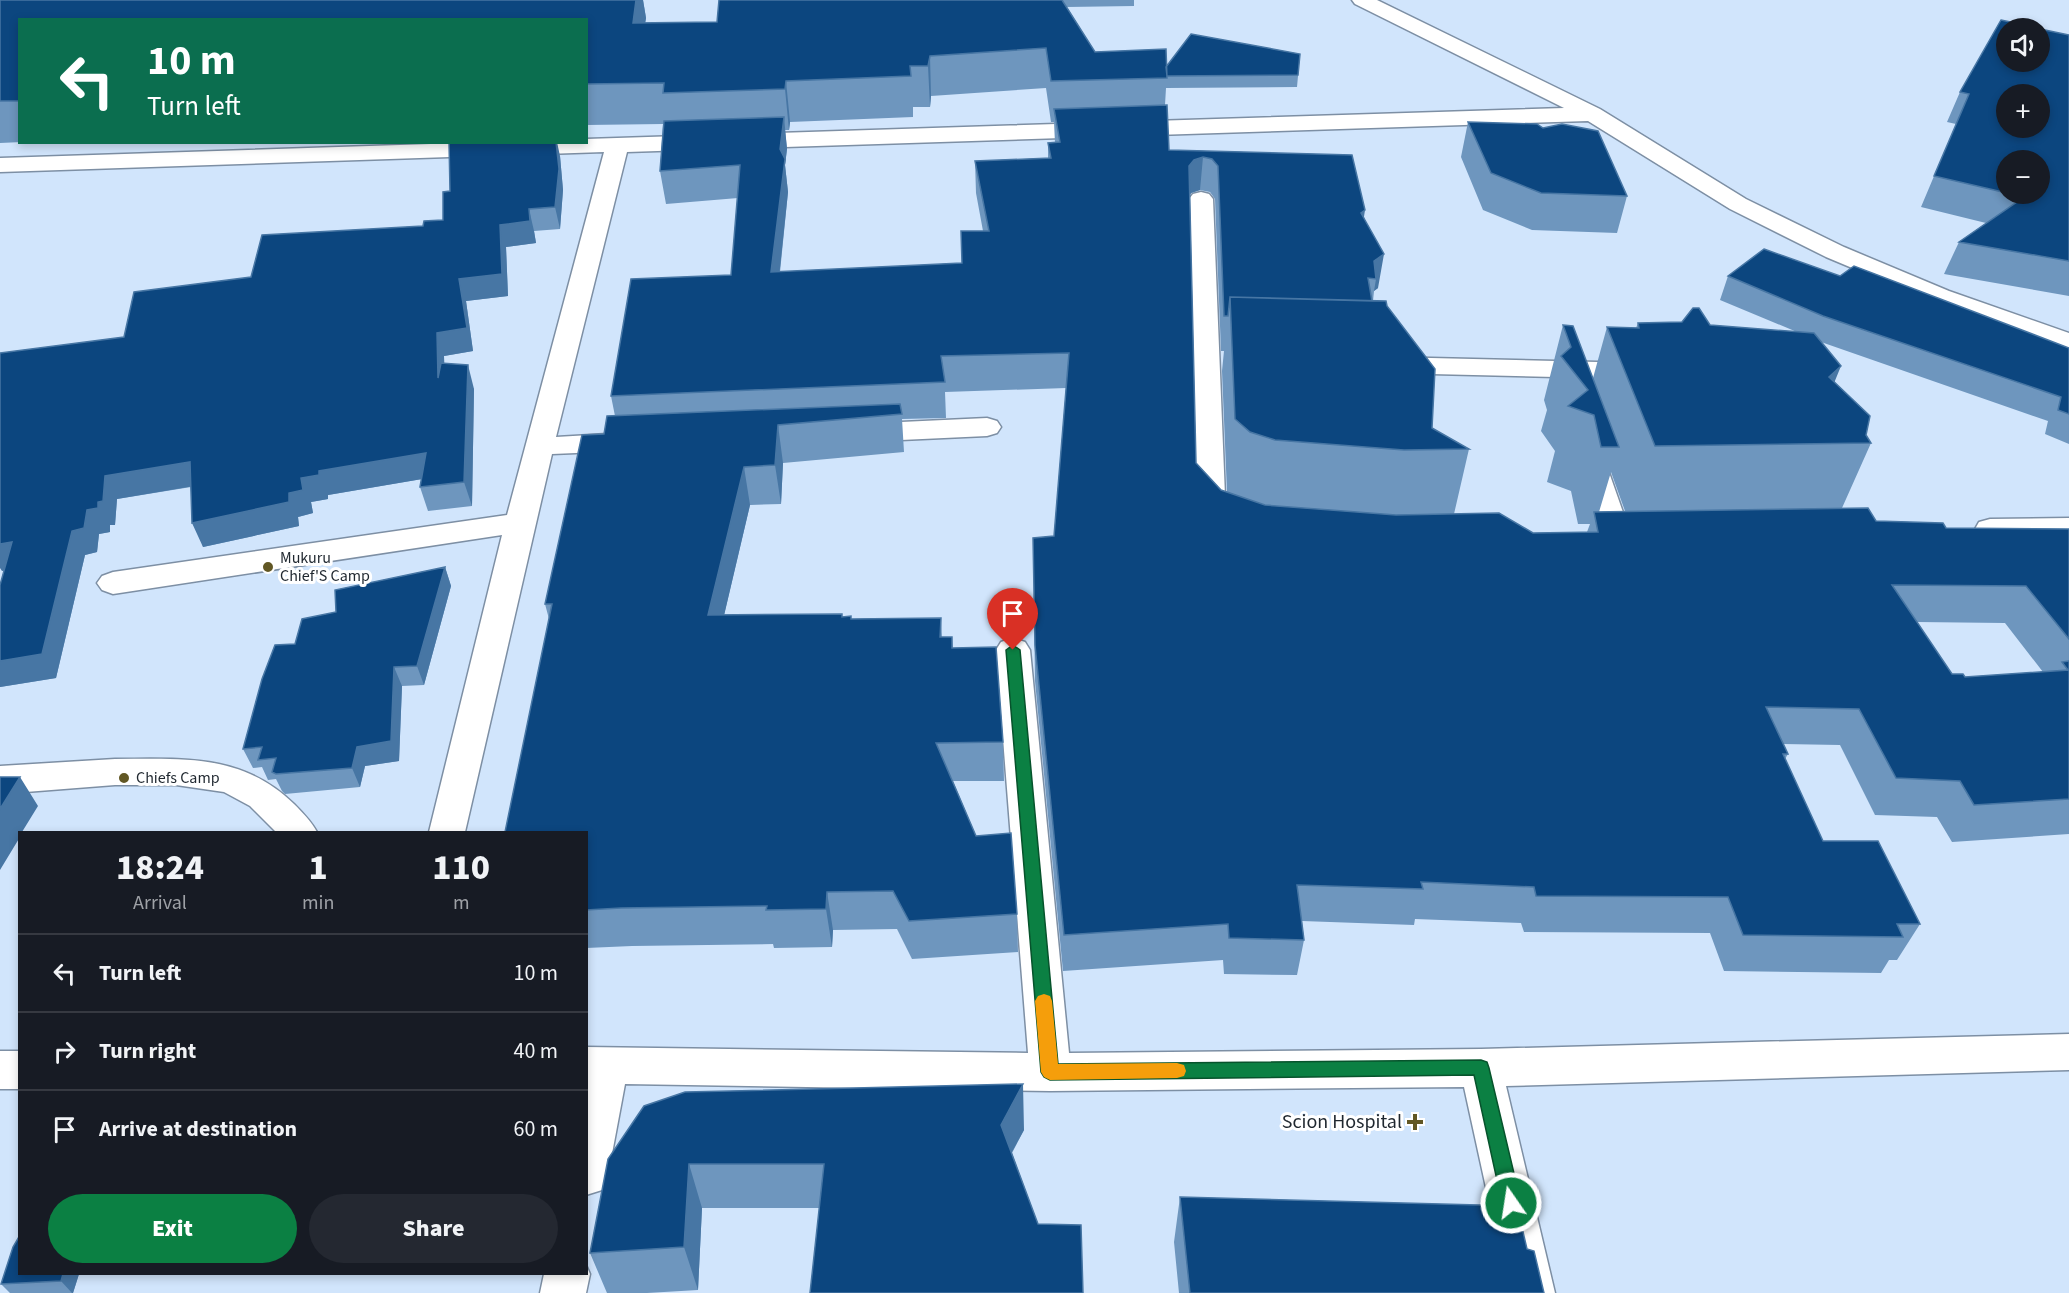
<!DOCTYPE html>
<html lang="en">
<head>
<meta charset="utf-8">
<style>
  :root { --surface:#171b24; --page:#242831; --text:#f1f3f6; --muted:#9ea1a6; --line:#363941; --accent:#0b8043 }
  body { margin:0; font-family:"Source Sans 3",sans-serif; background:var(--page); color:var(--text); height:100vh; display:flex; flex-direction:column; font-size:22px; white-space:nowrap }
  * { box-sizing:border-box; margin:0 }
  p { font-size:20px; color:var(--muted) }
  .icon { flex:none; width:33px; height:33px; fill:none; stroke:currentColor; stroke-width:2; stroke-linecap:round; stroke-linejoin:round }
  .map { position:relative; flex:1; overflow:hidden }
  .panel { position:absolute; left:18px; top:831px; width:570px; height:444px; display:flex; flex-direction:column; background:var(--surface); border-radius:0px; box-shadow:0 3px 9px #0003 }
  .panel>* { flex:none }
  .hud { position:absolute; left:18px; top:18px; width:570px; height:126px; border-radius:0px; box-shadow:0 3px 9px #0003; background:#0b6e4f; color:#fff; overflow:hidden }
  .controls { position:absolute; left:1996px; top:18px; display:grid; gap:12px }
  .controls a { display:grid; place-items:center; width:54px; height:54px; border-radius:50%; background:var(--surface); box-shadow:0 3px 9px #0003; font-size:30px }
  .pin { position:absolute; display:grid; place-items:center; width:51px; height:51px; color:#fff; margin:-62px -26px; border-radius:50% 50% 50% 0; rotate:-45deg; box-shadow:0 0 6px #0007 }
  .pin .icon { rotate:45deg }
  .me { position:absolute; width:66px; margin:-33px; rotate:347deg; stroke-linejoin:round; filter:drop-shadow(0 0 4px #0008) }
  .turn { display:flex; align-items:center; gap:21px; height:126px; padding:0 30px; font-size:27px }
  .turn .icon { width:78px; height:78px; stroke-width:2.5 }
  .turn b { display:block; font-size:42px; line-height:51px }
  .eta { display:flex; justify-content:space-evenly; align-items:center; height:102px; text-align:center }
  .eta b { font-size:36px; font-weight:800; line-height:42px }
  .action { display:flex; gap:12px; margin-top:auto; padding:12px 30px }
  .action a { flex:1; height:69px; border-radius:36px; background:var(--accent); color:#fff; font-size:24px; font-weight:800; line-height:69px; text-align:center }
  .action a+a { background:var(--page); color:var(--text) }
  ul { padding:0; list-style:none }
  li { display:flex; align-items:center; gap:18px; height:78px; padding:0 30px; border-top:2px solid var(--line) }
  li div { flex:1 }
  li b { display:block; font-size:22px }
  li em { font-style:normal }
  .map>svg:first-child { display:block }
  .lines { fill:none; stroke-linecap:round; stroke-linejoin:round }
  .minor-casing { stroke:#7d8fa4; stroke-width:3 }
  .minor { fill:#fff; fill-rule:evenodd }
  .wall { fill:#6e96be; fill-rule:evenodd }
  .shaded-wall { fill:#4776a4 }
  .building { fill:#0c467f; stroke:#4776a4; stroke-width:1.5; fill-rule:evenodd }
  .route { fill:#0b8043; stroke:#07532c; stroke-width:1.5 }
  .slow { fill:#f59e0b }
  .poi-dot { fill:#615724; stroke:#fff; stroke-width:2 }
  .labels { text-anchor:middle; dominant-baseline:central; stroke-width:6; stroke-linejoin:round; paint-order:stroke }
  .poi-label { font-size:16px; fill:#1f272f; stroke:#fff; text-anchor:start }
  .near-poi-label { font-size:20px; fill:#1f272f; stroke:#fff; text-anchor:end }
</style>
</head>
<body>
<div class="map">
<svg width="2069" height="1293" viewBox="0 0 2069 1293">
  <rect width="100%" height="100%" fill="#d1e5fc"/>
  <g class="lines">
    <!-- minor casing -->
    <g class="minor-casing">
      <path id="minor" d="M1352,0H1377L1600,109L1746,199L1844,247L1949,291L2069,333V350L1931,301L1826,257L1730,209L1588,121L627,152L556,437L624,433L634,436L638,442L634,448L624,451L552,454L465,832H429L502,535L113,594L102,590L97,583L102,576L113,572L507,515L604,152L0,172V158L492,142H586V139L1564,108L1355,4Z
        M1201,192L1209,194L1213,199L1225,496L1240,513L1236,520C1217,525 1205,515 1195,499L1189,199L1193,194Z
        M1389,357L1640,363L1650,365L1654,371L1650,377L1640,379L1389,373L1379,371L1375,365L1379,359Z
        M987,418L997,421L1001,427L997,433L987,436L858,442L848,439L844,433L848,427L858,424Z
        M1589,449L1599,452L1604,458L1631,535L1627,542L1616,545L1605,542L1601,535L1574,458L1579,452Z
        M2069,518V538L1990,539L1979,536L1975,529L1979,522L1990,519Z
        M1013,638L1025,642L1030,650L1069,1053L1481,1049L2069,1034V1070L1506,1086L1555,1293H1509L1464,1087L1050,1091L625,1084L608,1175L602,1190L586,1195V1047L1028,1053L996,650L1001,642Z
        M115,759C182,759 242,753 294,804C303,813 311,821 317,832H276L250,806L224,792L176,785H115L0,794V766Z
        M0,1051H20V1089H0Z
        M586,1265L590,1274L586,1293H540L544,1274H586Z"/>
    </g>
    <!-- minor -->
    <use href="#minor" class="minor"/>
  </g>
  <!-- wall -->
  <path class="wall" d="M0,0H643L646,18L645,23L717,22L719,0H1134V6L1067,7L1095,52L1166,67L1300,54L1297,87L1166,88L1165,105L1169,150L1352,155L1378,288L1374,291L1373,301L1387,306L1432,428L1469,449L1454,514L1533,533L1587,532L1590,524H1578L1571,491L1547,482L1555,451L1541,431L1547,410L1544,400L1563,325L1593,378L1607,327L1636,328L1638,323L1710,325L1797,332L1720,300L1728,276H1840L2069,348V444L2045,434L2048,421L1821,342L1835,382L1871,443L1842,508L1876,521L1946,528L2069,529V834L1952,842L1937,817L1875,815L1840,745L1783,744L1788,754L1785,759L1823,841L1920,924L1897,960H1889L1881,973L1724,971L1710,933L1524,932L1521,923L1415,919L1414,925L1302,921L1304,940L1297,975L1224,974L1223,960L1063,971L1035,681L1033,538L1054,536L1066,388L945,392L946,418L902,419L904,452L783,463L781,504L750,505L724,615L842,614V617L851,616V619L941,618L942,637H952L953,648L1003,742L1004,781H953L976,836L1017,914L1018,952L912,959L897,929L833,930L832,947L774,948L773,944L632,946L586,948V832L549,619L545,604L604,434L615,416L611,396L731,275L738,198L666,204L660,171L663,124L586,125V20H20V142H22L0,143ZM1046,88L1051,122H1054L1055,143H1048V158L975,161L976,193L983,231L962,263L780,272L788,192L785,165L787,149L785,130H789L790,122L913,117V107H930L931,96ZM1200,190L1210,192L1215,199L1221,351H1224L1222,371L1227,492L1221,490L1196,463L1190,195L1191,193ZM1611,472L1625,511L1599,512ZM1917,622L2005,623L2043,672L1965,677L1952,674Z
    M2069,35V296L1944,274L1959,242L1986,223L1921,207L1956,124L1947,122L1960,92ZM2007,160L2040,194H2007Z
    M1468,122L1627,196L1617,233L1532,230L1483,210L1461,157Z
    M560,156L563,190L560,229L534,231L536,243L506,247L508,296L466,301L473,351L444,356V363L474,389L472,506L428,511L420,487L422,479L328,495V499L311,502L313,513L298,517L299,526L203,547L191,487L117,499L115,525H110V532L99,534L97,552L85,555L56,678L0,687V585L4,570L2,571L124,337L251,277L443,220L450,191Z
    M445,567L451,586L424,685L402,686L399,761L365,766L360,787L285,794L282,791L276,779L268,780L262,767L253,768L243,749L295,644L336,612Z
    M1024,1130L1012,1153L1038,1224L1083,1293L819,1208H702L698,1290L647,1293H607L590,1253L608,1159Z
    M1180,1197L1527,1249L1544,1293H1179L1174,1242Z
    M79,1274L73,1293H10L1,1284Z"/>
  <!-- shaded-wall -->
  <path class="shaded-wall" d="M636,0H643L646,18L639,62L633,23Z
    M930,56L931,96L930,107L928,66Z
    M786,81L790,122L789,130L785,89Z
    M784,117L787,149L785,165L788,192L776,306L771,272L780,149Z
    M556,142H557L560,156L563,190L560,229L555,207Z
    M1203,157L1200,190L1191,193L1187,199L1189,166L1194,160Z
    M529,209L534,231L536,243L506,247L508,296L466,301L473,351L444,356L446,401L438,378L437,333L459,279L500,225Z
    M1365,210L1360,243L1361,213Z
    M1384,254L1378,288L1374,291L1376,279L1374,261Z
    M468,365L474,389L472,506L464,482Z
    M1841,366L1810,442L1829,377Z
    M778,425L783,463L781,504L775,465Z
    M426,453L434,477L328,495V499L311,502L313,513L298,517L299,526L203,547L192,523L289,493L301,478L319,471Z
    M190,462L200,485L117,499L115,525H110V532L99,534L97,552L85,555L56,678L0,687V661L72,531L87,510L105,476Z
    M744,467L750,505L715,654L708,615Z
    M0,535L12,542L25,566L2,571L0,568Z
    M445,567L451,586L424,685L417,666Z
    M394,667L402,686L399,761L365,766L360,787L352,768L357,747Z
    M20,777L38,806L22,832H20V837L0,870V809Z
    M827,892L833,930L832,947L826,909Z
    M1023,1084L1024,1130L1002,1170L1001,1125Z
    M689,1164L702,1208L698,1290L684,1247Z
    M63,1274H79L73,1293H72L61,1281Z"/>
  <!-- building -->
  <path class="building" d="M0,0H636L633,23L717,22L719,0H1062L1095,52L1166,49L1167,78L1051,81L1046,48L930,56L928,66H910L911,76L786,81L785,89L663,93L664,83L586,84V20H20V101H0Z
    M2001,20L2039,28H2007V62H2040V29L2069,35V261L1959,242L2024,197L2010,194H2040V160H2007V193L1934,176L1969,94L1960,92ZM2007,94H2040V128H2007Z
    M1191,34L1300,54L1298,75L1167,76L1166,67Z
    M1167,105L1169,150L1352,155L1365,210L1361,213L1384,254L1374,261L1376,279L1368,278L1372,301L1230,297L1228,316H1224L1218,166L1212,159L1203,157L1194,160L1189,166L1196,463L1221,490L1265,505L1396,515L1499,513L1533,533L1598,532L1594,512L1868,508L1876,521L1943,523L1946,528L2069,529V639L2026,586L1892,585L1952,674H1963L1965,677L2068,670L2062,662L2069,661V799L1974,805L1960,781L1896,778L1859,709L1766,707L1788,754H1783L1823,841H1878L1920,924H1897L1903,937L1743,935L1728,897L1536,896L1534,887L1421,882L1423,889L1297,885L1304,940L1229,938L1228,924L1064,935L1035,645L1033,538L1054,536L1069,353L941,356L945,382L611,396L631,279L731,275L740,165L660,171L664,121L784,117L780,149L785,159L771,272L962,263L961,231H989L975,161L1051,158L1048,143L1060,142L1054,109Z
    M1468,122L1537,124L1543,128L1562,124L1598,131L1627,196L1541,193L1491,173Z
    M449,142H556L559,169L555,207L529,209L530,221L500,225L502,274L459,279L467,328L437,333L438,378L441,363L468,365L464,482L420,487L426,453L319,471V475L301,478L303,490L289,493V502L192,523L190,462L105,476L103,501L98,502V508L87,510L84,528L72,531L42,654L0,661V585L12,542L0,544V353L124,337L134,292L251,277L262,235L423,226L424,221L443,220V192L450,191Z
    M1764,249L1840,276L1854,266L2069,348V414L2058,410L2061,397L1823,316L1728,276Z
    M1230,297L1386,301L1387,306L1435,369L1432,428L1469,449L1404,450L1275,440L1250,432L1235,419Z
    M1693,308H1699L1710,325L1814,333L1841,366L1829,377L1870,416L1866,435L1871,443L1655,446L1607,327L1639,328L1638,323L1682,322Z
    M1563,325L1573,326L1619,447H1601L1594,415L1568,406L1588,390L1561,356L1571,347Z
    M900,404L902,414L778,425L775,465L744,467L708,615L842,614V617L851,616V619L941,618L940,637H952V648L996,647L1003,742L936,743L976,836L1011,833L1017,914L909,921L893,891L827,892L826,909L766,910L767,906L621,908L586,910V832H505L552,604H545L582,435L604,434L607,416Z
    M445,567L417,666L394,667L391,741L357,747L352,768L276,774L272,772L276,758L258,760L262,747L243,749L262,679L275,645L295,644L302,619L336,612L335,590Z
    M0,777H20L0,809Z
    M1023,1084L1001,1125L1038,1224L1081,1225L1083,1293H810L824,1164H689L684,1247L590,1253L608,1159L644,1106L685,1092Z
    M1180,1197L1517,1206L1527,1249L1534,1251L1544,1293H1190Z
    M20,1235V1274H63L61,1281L1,1284L13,1247Z"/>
  <!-- route -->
  <path class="route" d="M1013,645L1020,650L1058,1064L1481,1060L1487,1062L1489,1068L1521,1203L1518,1209L1511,1212L1505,1209L1502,1203L1474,1075L1050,1080L1044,1077L1041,1072L1006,650Z"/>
  <!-- slow -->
  <path class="slow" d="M1044,994L1050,996L1052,1001L1058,1064L1177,1063L1184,1065L1186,1071L1184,1076L1177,1078L1050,1080L1044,1077L1041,1072L1035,1001L1038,996Z"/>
  <!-- markers -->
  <g class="poi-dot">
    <circle cx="268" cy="567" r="6"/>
    <circle cx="124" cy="778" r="6"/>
    <path d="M1412 1113h6v6h6v6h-6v6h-6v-6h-6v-6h6z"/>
  </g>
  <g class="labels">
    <!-- poi labels -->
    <g class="poi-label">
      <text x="280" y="558">Mukuru<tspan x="280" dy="18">Chief'S Camp</tspan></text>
      <text x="136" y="778">Chiefs Camp</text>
    </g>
    <!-- near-poi labels -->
    <g class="near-poi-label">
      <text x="1402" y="1122">Scion Hospital</text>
    </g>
  </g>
</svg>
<div class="controls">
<a><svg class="icon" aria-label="sound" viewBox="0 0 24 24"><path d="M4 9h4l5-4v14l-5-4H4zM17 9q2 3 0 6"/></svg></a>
<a>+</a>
<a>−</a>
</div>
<div class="pin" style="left:1013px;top:650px;background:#d93025"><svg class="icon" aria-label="arrive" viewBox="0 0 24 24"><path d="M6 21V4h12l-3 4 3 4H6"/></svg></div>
<svg class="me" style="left:1511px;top:1203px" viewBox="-20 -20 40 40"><circle r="17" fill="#0b8043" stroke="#fff" stroke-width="3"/><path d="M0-11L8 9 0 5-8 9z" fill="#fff"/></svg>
<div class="hud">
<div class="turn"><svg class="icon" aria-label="left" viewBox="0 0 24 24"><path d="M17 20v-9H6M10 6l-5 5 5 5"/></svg><div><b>10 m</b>Turn left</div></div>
</div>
<section class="panel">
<div class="eta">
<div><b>18:24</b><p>Arrival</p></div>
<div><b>1</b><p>min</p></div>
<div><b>110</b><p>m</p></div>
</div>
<ul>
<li><svg class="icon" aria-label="left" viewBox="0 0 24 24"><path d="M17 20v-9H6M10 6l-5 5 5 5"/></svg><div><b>Turn left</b></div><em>10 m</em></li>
<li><svg class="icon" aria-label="right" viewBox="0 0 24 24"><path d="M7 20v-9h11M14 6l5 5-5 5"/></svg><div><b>Turn right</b></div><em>40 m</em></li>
<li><svg class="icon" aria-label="arrive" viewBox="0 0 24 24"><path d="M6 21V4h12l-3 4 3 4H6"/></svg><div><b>Arrive at destination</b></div><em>60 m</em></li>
</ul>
<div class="action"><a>Exit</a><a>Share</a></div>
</section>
</div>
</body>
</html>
